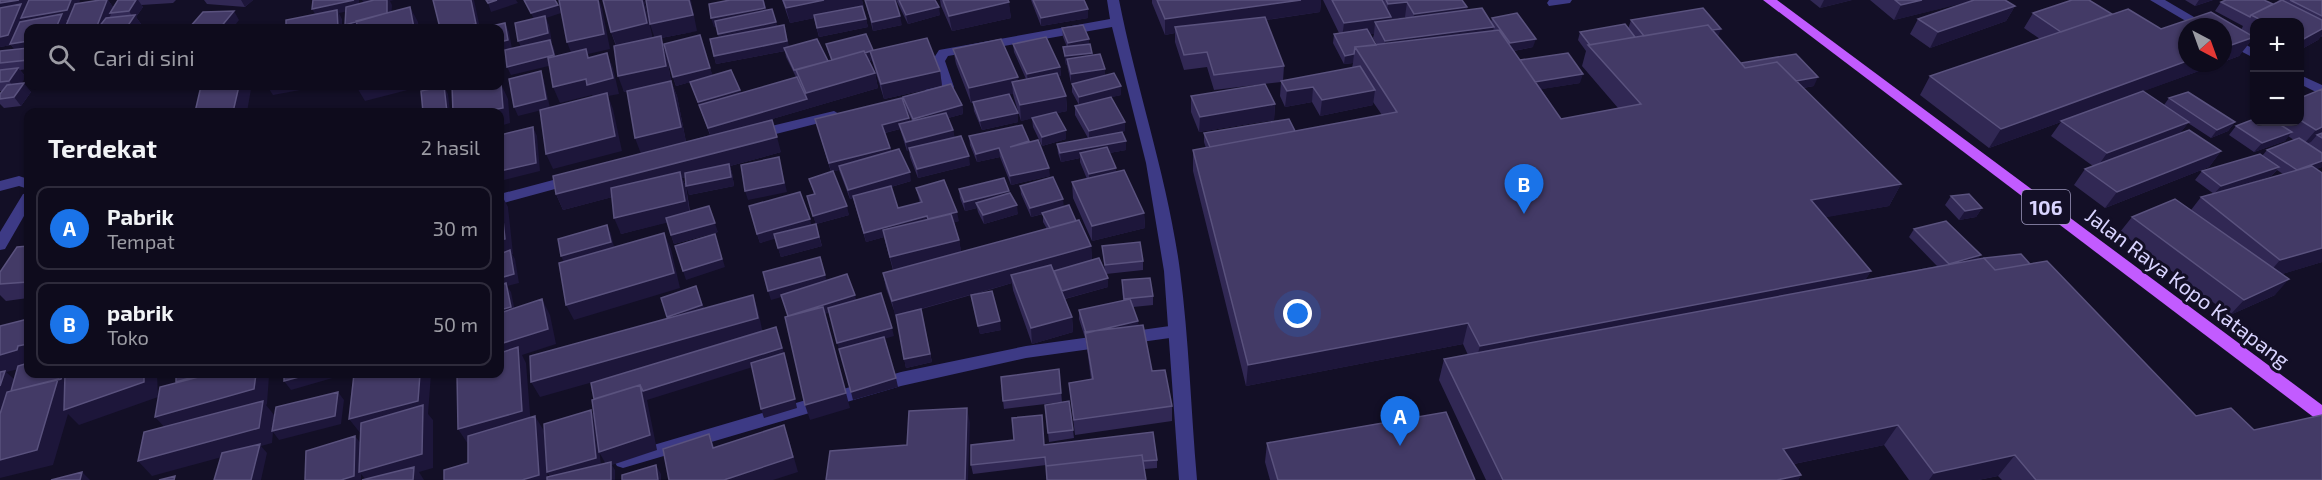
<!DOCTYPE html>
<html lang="id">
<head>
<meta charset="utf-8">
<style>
  body { margin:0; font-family:"Exo 2",sans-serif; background:#1c1929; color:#f1f3f6 }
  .controls { position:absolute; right:18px; top:18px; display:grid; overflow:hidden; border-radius:12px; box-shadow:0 2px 4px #0004 }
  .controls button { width:54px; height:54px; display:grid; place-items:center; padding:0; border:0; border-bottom:2px solid #2e2b3b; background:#0e0b1c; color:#f1f3f6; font:30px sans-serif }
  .compass { position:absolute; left:2178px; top:18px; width:54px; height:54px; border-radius:50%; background:#0e0b1c; box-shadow:0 2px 4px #0004; rotate:139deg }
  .you { position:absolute; left:1298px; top:314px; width:21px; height:21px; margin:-15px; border:4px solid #fff; border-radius:50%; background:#1a73e8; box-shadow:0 0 0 9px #1a73e833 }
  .badge { display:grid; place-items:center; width:39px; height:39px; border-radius:50%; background:#1a73e8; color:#fff; font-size:20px; font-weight:700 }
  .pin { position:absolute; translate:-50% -50px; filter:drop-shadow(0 2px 3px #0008) }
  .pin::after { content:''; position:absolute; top:32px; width:21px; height:18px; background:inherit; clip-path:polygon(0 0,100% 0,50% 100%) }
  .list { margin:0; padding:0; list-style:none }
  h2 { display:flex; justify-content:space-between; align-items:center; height:78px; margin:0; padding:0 24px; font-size:26px }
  h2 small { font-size:20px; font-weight:400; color:#9b9ba3 }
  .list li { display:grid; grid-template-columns:39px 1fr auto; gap:18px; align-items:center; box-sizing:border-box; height:84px; margin:0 12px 12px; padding:0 12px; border:2px solid #2e2b3b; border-radius:12px }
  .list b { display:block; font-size:22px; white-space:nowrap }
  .list p { margin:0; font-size:20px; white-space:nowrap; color:#9b9ba3 }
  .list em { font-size:20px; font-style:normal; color:#9b9ba3 }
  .icon { flex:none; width:33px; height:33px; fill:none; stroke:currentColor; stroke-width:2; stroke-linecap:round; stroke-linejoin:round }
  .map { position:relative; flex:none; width:2322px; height:480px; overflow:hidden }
  .search { position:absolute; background:#0e0b1c; box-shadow:0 2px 4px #0004; left:24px; top:24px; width:480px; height:66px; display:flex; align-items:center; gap:15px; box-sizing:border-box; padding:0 21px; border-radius:12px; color:#9b9ba3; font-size:22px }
  .panel { position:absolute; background:#0e0b1c; box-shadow:0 2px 4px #0004; left:24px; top:108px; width:480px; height:270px; border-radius:12px }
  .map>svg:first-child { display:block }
</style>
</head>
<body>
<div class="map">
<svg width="2322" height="480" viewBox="0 0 2322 480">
  <rect width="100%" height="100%" fill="#130f26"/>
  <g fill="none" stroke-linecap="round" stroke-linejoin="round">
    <path fill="#3d3a85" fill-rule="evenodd" d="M1549,0h23l-2,3 -21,3 -2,-3z
      M1177,325l6,2 2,4 -2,4 -6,2 -151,21 -125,28 -278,82 -6,-2 -3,-5 3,-5 6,-2 278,-82 125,-26z"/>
    <path fill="#3d3a85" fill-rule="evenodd" d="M1107,0h12c18,91 49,179 61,271 9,69 11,140 17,209h-18l-15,-209 -18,-108 -34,-136 -164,29 -3,5 9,26 -2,3 -21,6 -7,-4 2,-3 14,-4 -8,-24 7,-11 171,-31z
      M2150,0h15l46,27h-15z
      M2223,33l31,16v9l-31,-16z
      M2300,75l22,10v10l-22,-11z
      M834,111l7,4 -2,3 -83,21 -7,-5 2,-3z
      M572,175l5,2 2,3 -2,3 -77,21v-10z
      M19,176l9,3v10l-9,-3 -19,5v-10z
      M28,193v16l-23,40 -5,1v-18l23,-38z"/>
    <path fill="#c25bff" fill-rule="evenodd" d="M1763,0h14l545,405v16l-6,-2z"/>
  </g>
  <path fill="#312854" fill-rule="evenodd" d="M0,0l79,4 21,-4h8l5,7 5,-7h58l-3,3 -32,2 2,2 -7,10 5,7 -3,4h-110v41l-8,1 6,7 -5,6 10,9 -10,14 -17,2 -4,-4v-10l2,-3h-2v-40l15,-1 -4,-5 -11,2z
    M204,0h49l-8,7 -38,-3z
    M644,0l8,38 45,-7 -36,7 5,14 5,29 6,15 9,46 24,-7 -20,-53 -14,4 -3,-9 27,-42 12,40 29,18 55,-16 -10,-20 -1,-6 -69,13 -2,-8 5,-19 -3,-10h-2l52,-17 11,16 12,21 39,14 3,-1 -5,-16 47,6 67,21 2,15 -58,13 -12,-39 -3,1 6,12 3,15 -113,33 16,31 -51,14 2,7 2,13 -45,9 -3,-18 -4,1 4,9 4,24 28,21 -44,12 -3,-9 -4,-13 -46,12 -9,-37 -49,13 -7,-16 85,-41 12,-68 -29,7 -8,-46 -5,-14z
    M782,0h80l2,8h-1l5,19 -49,10 -5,-19 -24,5z
    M865,0l37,25 -29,6z
    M896,0h39l5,15 -32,9z
    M940,0h68l3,18 -59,13 -11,-25z
    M1031,0h53l4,9v9l-47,8z
    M1152,0h169l-1,12 -54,8 18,46 -1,15 69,-13 1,-5 -9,1 -11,-21 1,-9 5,-1 -16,-33h139l5,7 -1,3 25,12 1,-4 41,29 -19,4 6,9 60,23 -39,6 20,30 57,-11 -36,-42 4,-15 -8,-11 2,-8 48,-3 3,-9 87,17 23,26 73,23 -11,2 98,96 -12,22 -64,11 46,54 -6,9 72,-14 -28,-29 5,-8 65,30 51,5 166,152 58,14 68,50h-320l-4,-4 -20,4h-69l-25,-35 -90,19 7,11 -3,5h-312l-47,-100 5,-21 24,-4 -5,-11 -217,42 -53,-215v-21l13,-2 -2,-6v-9l91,-2 87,-16 -9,-13v3l-53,11 -8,-14 -27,5 -5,-11 1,-14 -67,8 -7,-23 -23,3 -9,-28v-9l-10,2 -13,-32zM1405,17l1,1 -16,2v-1zM1370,34h4l-1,4 4,7h-1z
    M1810,0h42l-32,8z
    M1870,0h135l10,6 -9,15 -76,27 -20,-14 8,-15 52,-18 -76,19z
    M2072,0h17l23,14 16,-5 33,20 50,-17 30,18 2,-4 -28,-15 6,-9 5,-2h38l9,4 4,-2 2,-2h43v37l-1,-1 -3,4 -18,10v-28h-46v16h-1l-14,18 -16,6v-35h-36v36h34l-78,28 21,14 5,-7 19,-6 47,30 -7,9 -17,7 -23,-15 -8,10 9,-3 32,21 -12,16 -104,41 -31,-23 11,-16 8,-3 -42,-30 10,-14 -72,26 -69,-53 10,-19 110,-37 -16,-11 9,-15z
    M2185,0h28l-18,6z
    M1062,28l27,11v5l4,11 12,14v6l16,20 -10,2 14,34 -4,1 5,9v9l-17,3 7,15v4l28,41 1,15 -53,13 -19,-43 -1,-16 15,-3 -7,-17v-4l-19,4 -3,-9 -1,-9 31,-6 -13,-23v-9l4,-1 -7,-13v-8l5,-2 -6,1 -4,-18h-1l-3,-18h4l-4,-10z
    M1013,44l47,23 1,9h-3l8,20 1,15 -10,2 9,26 -24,7 -9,-19 -1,-9 -11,3 -7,-23 -1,-4h-4l9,28 -36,8 -8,-19 -1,-8h-2l-15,-39 -3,-15 65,28v4l8,-2 -12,-27z
    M2322,89v78l-6,2 6,93 -40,12 -7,21 -45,20 -110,-83 12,-15 59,-7 10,-13 13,-3 -19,-14 7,-9 60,-15 5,-6 27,-10 -6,-4 -3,5 -31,11 -25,-17 7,-9 18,-4h46v-24zM2277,170l6,4 -52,15 40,-13z
    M1191,96l84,8 -1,16 -75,12 -8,-20z
    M903,97l59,8 1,9 -15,4 5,12 1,7 16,28 -52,13 -8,-21 -1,-7 -2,1 -7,-22 -15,4 6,18 20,30 -20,6 7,21 22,-5 -4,-15 43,33 -5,1 5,18 2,12 86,-23 -4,-7v-8l-12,3 -10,-23 -1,-8 44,21 12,14 15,25 1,15 13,11 -3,-26 41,15v9l-37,4 2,4v9l-43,12 7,18 1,15 -41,12 -19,-54 -1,-7 -40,12 29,35 -21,4 -9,-39 -60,17 10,-3 11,53 -26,6 -10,-52 -10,-28 -3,-15 10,-3 -9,-33 -18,5 -13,-44 -3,1 -11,-29 -6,1 16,44 -33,9 6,22 -41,11 -6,-19 -15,5 -3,-9 59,-10 -9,-28 7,-2 -5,-15 22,-7 -16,-53 94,-1 1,3h2l-7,-15z
    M969,136l60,6 21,34 -39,9 -11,-28 -23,5 -7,-17z
    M1004,178l14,36 -34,10 -6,-12 -1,-4 -12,3 -5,-13 -1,-9z
    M1951,196l31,12 -6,9 -17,3 -14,-15z
    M28,246v52l-22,3 -6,-6v-23z
    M1122,280l31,16v9l-20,2 19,64 20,35v15l-97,14 -6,-52 22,-4 -5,-38 -7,-22v-9l44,-9z
    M1059,369l3,33 -58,7 -1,-8z
    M1045,405l28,25 1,8 -25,4z
    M1014,440l30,5 113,15v8l-13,1 -98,-4 -73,9 -2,-9z
    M1267,443l208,37h-205l-5,-18z"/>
  <path fill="#1d163a" d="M19,0h12l-4,8 -2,1 3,4 43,-13h9l-6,19 -8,1 3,3 -2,5h-11l-28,13v10l-11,2 -6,-8 -11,2v-44z
    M107,0h1l5,7 -3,6 1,1 -6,14h-22z
    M136,0h2l5,7 -7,10 5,7 -3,4h-10l-1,-1 6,-9 -4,-7z
    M241,0h12l-8,7z
    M354,0h5v9l-20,4 3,6v9h-14l-11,-11 -5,-8z
    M362,0h32l-4,1 2,4 -1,18 -23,5h-21l-2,-3 21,-18z
    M471,0h3l6,28h-22z
    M497,0h19l2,3 -27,9 -3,-9z
    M598,0h1l3,8 8,41 -22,5 4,11 -19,-7 -6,-16z
    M642,0h2l9,39 -36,8 -6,-15z
    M689,0h2l6,31 -36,7 5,14 5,29 -47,11 -6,-16 37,-37 -5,-15z
    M764,0l4,16 -54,11 -3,-9z
    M824,0h38l2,8 -74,15 -4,-15z
    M1301,0h20l-1,12 -143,21 -2,-6v6l-10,2v-16z
    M1824,0h28l-32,8z
    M1922,0h54l-82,20 7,-15z
    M2199,0h14l-18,6z
    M1009,2l2,16 -59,13 -3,-15z
    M1407,2l-2,15 -15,2 -2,13 -13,-10 -1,12 -32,4 2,-15 42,-6 2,-13z
    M558,5l3,8 -15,5 3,7 3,17h-1l3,6 3,16 -46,11 -4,-8 15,-18 -4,-8 17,-19 -4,-9z
    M2015,6l-9,15 -76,27 8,-16z
    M410,7l8,15 1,6h-5z
    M939,7l1,8 -32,9 -2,-9z
    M1467,7l-3,15 -52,7 2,-15z
    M1088,9v9l-47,8v-8z
    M234,11l5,9 -6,8h-13z
    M900,16l2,9 -29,6 -1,-9z
    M866,19l2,8 -49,10 -2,-9z
    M776,22l3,8 -58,13 -3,-9z
    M505,23l4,9 3,17 -12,3v-10z
    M784,25l6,25 -74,14 -2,-8z
    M1494,27l-4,15 -107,15 2,-16z
    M1721,29l-6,15 -67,-4z
    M2322,29v6l-4,5 -18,10v-9z
    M2254,37l-15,19 -16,6v-14z
    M1089,39v9l-21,4v-9z
    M1536,39l-3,8 -25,5 2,-9z
    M871,51l1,9 -37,10 -2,-9z
    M607,53l6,15 6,26 -11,2 5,13 9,42 -69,18 -7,-15 48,-54 -2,-5 -32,8 -7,-16z
    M1092,53l1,8 -26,-2v6h-1l-1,-9z
    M1354,54l-1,9 -9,1 1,-8z
    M2187,61v2h34l-159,58h-1v1l-72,26 12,-19z
    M1060,67l1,9 -33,7 -1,-9z
    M18,68l8,9 -10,13 -7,-9z
    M710,68l3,8 -37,10 -3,-9z
    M1105,69v9l-34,5v-9z
    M541,71l3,9 6,28 -32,8 -4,-9z
    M940,71l2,15 -58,13 -3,-15z
    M875,73l3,15 -167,49 -3,-9 99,-29 -1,-6z
    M1583,74l-3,9 -50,8 2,-9z
    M1018,77l2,15 -8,-10 1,12 -42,9 -2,-15z
    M1818,77l-4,9 -38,6 4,-9z
    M671,81l6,15 9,46 -45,12 -6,-16z
    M24,83l7,9 -10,14 -7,-9z
    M501,84l7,15 2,24 -10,3v-14h-18z
    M239,86h10l2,3 -4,23h-14z
    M267,86h55l-49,9z
    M356,86h67l-58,15z
    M444,86l4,8 2,18h-3z
    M1121,86v9l-42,10v-8z
    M1313,87l-1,15 -27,5 2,-16z
    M740,90l3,8 -42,13 -3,-9z
    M1375,90l-2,15 -53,11 2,-16z
    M1066,96l1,15 -46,10 -1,-16z
    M1275,104l-1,16 -75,12 1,-15z
    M962,105l1,9 -48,13 -2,-8z
    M1018,113v9l-36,8 -2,-9z
    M909,118l2,9 -12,-3 1,5 -16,4 -2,-8z
    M1125,122v9l-36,9v-9z
    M2189,122l-12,15 -81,32 11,-16z
    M2235,122l-7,9 -17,7 6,-8z
    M533,127l4,9 3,35 -40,10v-10z
    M2322,127v10l-5,-2 -6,7 -8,3 13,-15z
    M953,130l2,8 -48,13 -1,-9z
    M1066,130v9l-24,7v-9z
    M2292,132l-7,9 -31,11 8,-9z
    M777,137l4,15 -51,14 2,7 2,13 -45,9 -3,-9 44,-20 -48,12 4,9 4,30 -69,17 -7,-16 67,-39 -118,31 -7,-16z
    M1126,141v9l-44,8 -2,-5v5l-19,4 -1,-9z
    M890,148l2,8 -53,10v4l-8,2 -2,-9z
    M999,148l1,9 -23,5 -1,-8z
    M2221,151l-12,16 -104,41 12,-16z
    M969,156l1,9 -52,13 -1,-9z
    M779,157l8,35 -39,8 -3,-9z
    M2322,161v6l-33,12 8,-9z
    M2279,167l-8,9 -57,18 7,-8z
    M1049,168l1,8 -39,9 -1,-9z
    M1116,168v9l-27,6v-9z
    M910,172l1,9 -61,18 -2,-9z
    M1901,184l-12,22 -89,16 11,-22z
    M1009,191l1,8 -34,4 1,5 -12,3 -1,-9z
    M500,192l8,15 5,47h-1l3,5 4,24 -12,3 4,6 5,24 -16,5z
    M1063,199l1,9 -33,9 -1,-9z
    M1017,205l1,9 -34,10 -1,-9z
    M709,206l9,26 -44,12 -3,-9z
    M847,206l2,9 -33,9 -3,-8z
    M1982,208l-6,9 -17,3 6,-9z
    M957,212l2,9 -29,7 -2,-8z
    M1144,213l1,15 -53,13v-15z
    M927,216l2,9 -63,17 -2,-9z
    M810,219l2,9 -52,15 -3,-9z
    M607,225l4,9 4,17 -50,14 -4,-9z
    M664,233l7,16 9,39 -106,32 -8,-15z
    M715,234l10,33 -39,13 -3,-9z
    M819,237l3,9 -41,11 -3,-9z
    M959,240l3,15 -68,17 -4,-15z
    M1091,246l1,15 -78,22 -3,-8 1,8 -117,33 -3,-15z
    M2322,248v14l-59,18 17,-20z
    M1981,255l-6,9h-26z
    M1871,271l-13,21 -384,75 6,-21z
    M825,275l3,9 -57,16 -3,-9z
    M1108,278v9l-48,13 -1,-9z
    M2289,279l-14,16 -45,20 14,-15z
    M696,286l10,27 -35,12 -4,-8z
    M753,295l5,15 5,24 -223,63 -9,-15z
    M855,295l2,8 -32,11 25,94 -40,12 -5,-15 -17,-89z
    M542,299l8,16 6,29 -34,11 4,8 5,63 -63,18 -10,-15 42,-66v-19z
    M1072,317l1,15 -41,12 -1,-16z
    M1000,321l1,9 -21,4 -2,-8z
    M1138,321l1,9 -53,3z
    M1468,323l-5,21 -217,42 2,-21z
    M776,327l11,35 10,46 -33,10 -3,-9 24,-52 -138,43 10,50 -45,15 3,5v10h-4l-4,-14 -8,-14 41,-67z
    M892,328l2,8 -54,16 -3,-9z
    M28,344v23l-22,5 8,7 -12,40 -2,1v-65l18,-9z
    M930,354l2,8 -26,6 -2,-9z
    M63,374h94l1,23 -79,28 -11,-11 -15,51 -53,13v-18l19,-60z
    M203,374h27l-47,16 -7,-8z
    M256,374h11l2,2 -2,28 -1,1 9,11 63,-24 6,8 -3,24 -62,16 -6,-8 -1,11 -11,3 6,7 -6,27h-10l8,-33 -107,29 -14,-15 31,-29 -14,-15z
    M310,374h33v1l-52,15 -7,-9z
    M420,374h11l-3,40 5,6v48l-14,4 5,8h-58l-5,-6v6h-20l14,-44 7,9 -1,-11 -12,-15z
    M896,378l2,9 -45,13 -2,-8z
    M967,408l3,15 -2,57h-3z
    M591,410l5,9 5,47 -49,14 -5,-8z
    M535,416l9,15 4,49h-26z
    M784,425l5,15 9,32 -25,8h-49z
    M1898,425l-14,20 -114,24 13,-20z
    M709,434l6,15 -2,-1z
    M2015,455l-17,21 -20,4h-49l5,-7z
    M656,465l5,9v6h-3z
    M82,472l8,8h-10z
    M1801,475l-3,5h-21z"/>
  <path fill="#433a66" stroke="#5a527e" stroke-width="1.5" d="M0,0h19l-19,3z
    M29,0h42l-4,10 -46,8z
    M100,0h7l-10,26 -14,2h-18l10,-24z
    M118,0h18l-7,11 -19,2z
    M313,0h41l-42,9z
    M374,0h13v13l-42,12 1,-18z
    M433,0h38l5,24 -18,4h-18z
    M486,0h11l-9,3z
    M524,0h31l3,5 -27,8z
    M559,0h39l6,34 -37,8z
    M603,0h39l5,23 -36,9z
    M646,0h43l4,15 -43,9z
    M730,0h33l2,8 -54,10 -2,-14z
    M783,0h41l-38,8z
    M865,0h30l5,16 -28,6z
    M899,0h36l4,7 -33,8z
    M943,0h65l1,2 -60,14z
    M1033,0h51l4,9 -47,9z
    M1157,0h144l-136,19z
    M1332,0h50l9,17 -47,6z
    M1386,0h76l5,7 -53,7 -7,-12 -19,2z
    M1895,0h27l-21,5z
    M1974,0h31l10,6 -77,26 -20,-13z
    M2072,0h17l23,14 -51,18 -28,-19z
    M2226,0h38l9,4 -22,11 -1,2 -29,-15z
    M2282,0l40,20v9l-22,12v-19h-35l-14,-7z
    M2290,0h32v16z
    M21,4l-13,31 -8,2v-29z
    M862,6l4,13 -49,9 -3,-13z
    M410,7l4,21h-56l-2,-7z
    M1482,8l12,19 -109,14 -10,-19z
    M1703,8l18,21 -9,1 -4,-5 -64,11 -13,-16z
    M772,9l4,13 -58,12 -3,-13z
    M2128,9l33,20 50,-17 43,25 -31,11v-21h-36v34l-186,68 -71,-53z
    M337,10l1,17 -10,1h-42v-8z
    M234,11l-14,17h-31l14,-16z
    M1517,13l19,26 -26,4 -18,-25z
    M62,14l-6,14h-28v13l-18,3 10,-22z
    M135,15l-8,12 -29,1 8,-10z
    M545,16l3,17 -30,8 -3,-18z
    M1265,17l19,49 -70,9 -7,-23 -23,3 -9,-28z
    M505,23l3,17 -8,2v-14h-17z
    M1625,24l10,13 -45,8 -10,-13z
    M784,25l3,16 -73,15 -4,-17z
    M1083,25l6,14 -21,4 -6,-15z
    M1708,25l37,43 32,-6 124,122 -90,16 60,71 -391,75 -12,-23 -220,42 -55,-215 204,-38 -42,-65 144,-17 62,89 80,-15 -53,-59z
    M347,26v2h-13z
    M1367,29l9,16 -21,2 -1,7 -9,2 -11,-22z
    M866,34l7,16 -8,3 -1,-2 -32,9 -6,-16z
    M700,35l10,33 -37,9 -9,-33z
    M661,36l5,30 -48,10 -4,-30z
    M1046,37l14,30 -33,7 -14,-30z
    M927,38l13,33 -59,13 -11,-33z
    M817,39l11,22 -34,9 -10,-22z
    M1001,39l17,38 -49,11 -16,-39z
    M550,40l4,15 -47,12 -2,-17z
    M1090,44l2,9 -27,3 -2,-9z
    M28,48v12l-28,3v-12z
    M586,49l2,9 19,-5 6,25 -26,7 -1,-6 -33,8 -5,-29z
    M864,51l11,22 -69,20 -10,-23z
    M1568,53l15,21 -48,8 -15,-22z
    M1100,54l5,15 -34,5 -4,-15z
    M1796,54l22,23 -22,4 -19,-19 -32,6 -4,-5z
    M1360,66l15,24 -53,10 -9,-13 -26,4 -6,-10z
    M18,68l-9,13 -9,1v-12z
    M731,70l9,20 -42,12 -8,-20z
    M541,71l5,28 -32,8 -5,-28z
    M1057,73l9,23 -46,9 -8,-23z
    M1114,73l7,13 -42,11 -7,-13z
    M797,77l10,22 -99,29 -9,-23z
    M671,81l10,46 -46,11 -8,-47z
    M24,83l-10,14 -14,2v-5l7,-9z
    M500,84h1l2,24 -21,4h-29l-1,-26h31v2l11,-2h6z
    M951,84l11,21 -49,14 -10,-22z
    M1265,84l10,20 -75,13 -9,-21z
    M201,86h38l-6,26h-38z
    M444,86l3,26h-24l-2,-21z
    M2322,89v38l-6,3 -16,-10v-22z
    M2143,91l46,31 -82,31 -46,-32z
    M2188,92l47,30 -18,8 -48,-32z
    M607,93l8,43 -69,18 -6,-44z
    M1009,94l9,19 -38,8 -7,-19z
    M1111,97l14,25 -36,9 -14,-25z
    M902,98l7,20 -27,7 8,23 -61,15 -14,-44z
    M1056,112l10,18 -24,7 -10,-19z
    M946,113l7,17 -47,12 -7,-18z
    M1289,119l6,12 -85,16 -6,-14z
    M2254,119v3h22l16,10 -30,11 -26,-17z
    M772,120l5,17 -221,57 -3,-18z
    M1022,125l7,16 -19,6 28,-7 11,28 -39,8 -11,-28 -23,6 -7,-18z
    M533,127l3,36 -36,8v-36z
    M2189,130l32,21 -104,41 -32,-23z
    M1122,132l4,9 -66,12 -3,-9z
    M2322,133v5l-5,-3z
    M961,136l8,20 -52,13 -8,-21z
    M2299,138l23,15v8l-25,9 -30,-20z
    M1107,147l9,21 -27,6 -9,-21z
    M899,149l11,23 -62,18 -9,-24z
    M2260,154l19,13 -58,19 -19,-15z
    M779,157l5,26 -39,8 -4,-26z
    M729,164l2,13 -45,9 -1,-13z
    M2312,166l10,7v75l-42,12 -79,-63z
    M1124,170l20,43 -52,13 -20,-44z
    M833,171l14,35 -34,10 -6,-20 8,-2 -6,-15z
    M680,172l5,29 -71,17 -3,-30z
    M1053,177l10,22 -33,9 -10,-22z
    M1004,178l5,13 -45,11 -5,-13z
    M944,180l13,32 -29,7 -1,-3 -63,17 -11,-37 38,-10 7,22 24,-6 -6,-14z
    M500,192l5,47 -5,1z
    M800,192l10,27 -53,15 -8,-28z
    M1010,193l7,12 -34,10 -7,-12z
    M1969,194l13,14 -17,3 -14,-15z
    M2175,199l114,80 -45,21 -112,-83z
    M1069,205l7,16 -26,7 -8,-15z
    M709,206l6,17 -44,12 -5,-17z
    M951,214l8,26 -69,17 -7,-27z
    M1079,220l12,26 -199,55 -9,-28z
    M1946,221l35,34 -32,9 -35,-35z
    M816,224l3,13 -41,11 -4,-14z
    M607,225l4,17 -50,14 -3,-17z
    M664,233l10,40 -108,32 -7,-42z
    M715,234l7,25 -39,12 -8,-25z
    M1140,242l3,19 -38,4 -3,-19z
    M28,246v36l-28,2v-12l17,-25z
    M510,250l4,24 -14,4v-24z
    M2021,254l9,10 -35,6 -11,-12z
    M820,257l5,18 -57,16 -5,-19z
    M1099,258l9,20 -46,13 -8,-20z
    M1984,258l11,12 52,-9 149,155 35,-8 23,22 68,-15v65h-286l-21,-25 -81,18 -36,-48 -115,24 18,26 -24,5h-274l-59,-121z
    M1051,265l21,52 -41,11 -20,-53z
    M847,274l8,21 -67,21 -7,-21z
    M1150,278l3,18 -29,3 -2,-19z
    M506,283l5,24 -11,3v-25z
    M696,286l6,19 -35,12 -6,-19z
    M992,291l8,30 -22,5 -7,-31z
    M881,293l11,35 -55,15 -9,-35z
    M753,295l5,23 -227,64 -1,-26z
    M542,299l6,30 -48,15v-31z
    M1130,299l8,22 -52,12 -7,-23z
    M823,307l23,86 -41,12 -20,-88z
    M921,309l9,45 -26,5 -8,-44z
    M28,319v25l-10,2 -1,4 -17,5v-29z
    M1143,325l9,46 13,-1 7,36 -98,14 -5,-37 24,-4 -8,-47z
    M776,327l6,21 -139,43 -3,-6 -46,14 -3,-16z
    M884,337l12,41 -45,14 -12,-43z
    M518,347l4,64 -64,18 -1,-55h43v-21z
    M784,353l11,46 -34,10 -10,-46z
    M28,363v11h35l-2,5 -50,12 7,-25z
    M1059,369l2,24 -58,8 -2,-24z
    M5,371l-5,15v-14z
    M65,374h79v8l-80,28z
    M176,374h27l-27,8z
    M210,374h46l-2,15 -99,28 5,-30z
    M284,374h26l-26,7z
    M354,374h66l-2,27 -69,18z
    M58,379l-21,71 -37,10v-46l7,-22z
    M640,385l10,50 -51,17 -7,-52z
    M338,392l-3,24 -63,15 4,-24z
    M263,401l-4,27 -121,33 6,-29z
    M1069,401l4,29 -25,3 -3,-28z
    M423,405l-1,49 -63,18 2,-49z
    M967,408l-2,72h-139l4,-29 77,-6 2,-34z
    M591,410l5,48 -49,14 -3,-48z
    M1446,412l29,68h-197l-11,-37z
    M1042,415l2,30 109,-13 4,28 -14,1 -1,-6 -96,11 -1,-9 -74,8v-20l43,-5 -2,-22z
    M535,416l4,59 -17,5h-78v-10l24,-7v-27z
    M784,425l9,32 -69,23h-55l-6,-31 46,-15 4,14z
    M355,436l-1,40 -13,4h-36l1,-29z
    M260,444l-9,36h-37l8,-27z
    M1142,455l4,25h-99l-1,-14z
    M611,462v18h-64v-3z
    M656,465l2,15h-36v-5z
    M414,467l-1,13h-51z
    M82,472l-2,8h-29z
    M175,476l-1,4h-15z"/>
  <g text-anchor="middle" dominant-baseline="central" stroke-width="6" stroke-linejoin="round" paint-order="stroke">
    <rect fill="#130f26" stroke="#9e99be" stroke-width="1.5" x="2022" y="190" width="48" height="34" rx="4.5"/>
    <g font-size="20" font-weight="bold" fill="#d9d4ff">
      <text x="2046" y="207">106</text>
    </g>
    <g font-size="21" fill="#d9d4ff" stroke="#130f26">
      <text transform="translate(2188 287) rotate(37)">Jalan Raya Kopo Katapang</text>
    </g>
  </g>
</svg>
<div class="controls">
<button>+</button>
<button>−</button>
</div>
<svg class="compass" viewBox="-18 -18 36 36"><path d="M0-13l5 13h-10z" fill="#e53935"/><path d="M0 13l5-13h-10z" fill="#9b9ba3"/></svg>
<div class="you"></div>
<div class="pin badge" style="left:1400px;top:446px">A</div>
<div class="pin badge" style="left:1524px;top:214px">B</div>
<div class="search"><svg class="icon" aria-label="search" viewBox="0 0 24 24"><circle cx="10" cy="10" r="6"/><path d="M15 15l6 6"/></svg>Cari di sini</div>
<section class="panel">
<h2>Terdekat<small>2 hasil</small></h2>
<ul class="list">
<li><span class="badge">A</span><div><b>Pabrik</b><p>Tempat</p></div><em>30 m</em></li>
<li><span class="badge">B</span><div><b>pabrik</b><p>Toko</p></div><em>50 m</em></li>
</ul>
</section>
</div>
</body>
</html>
